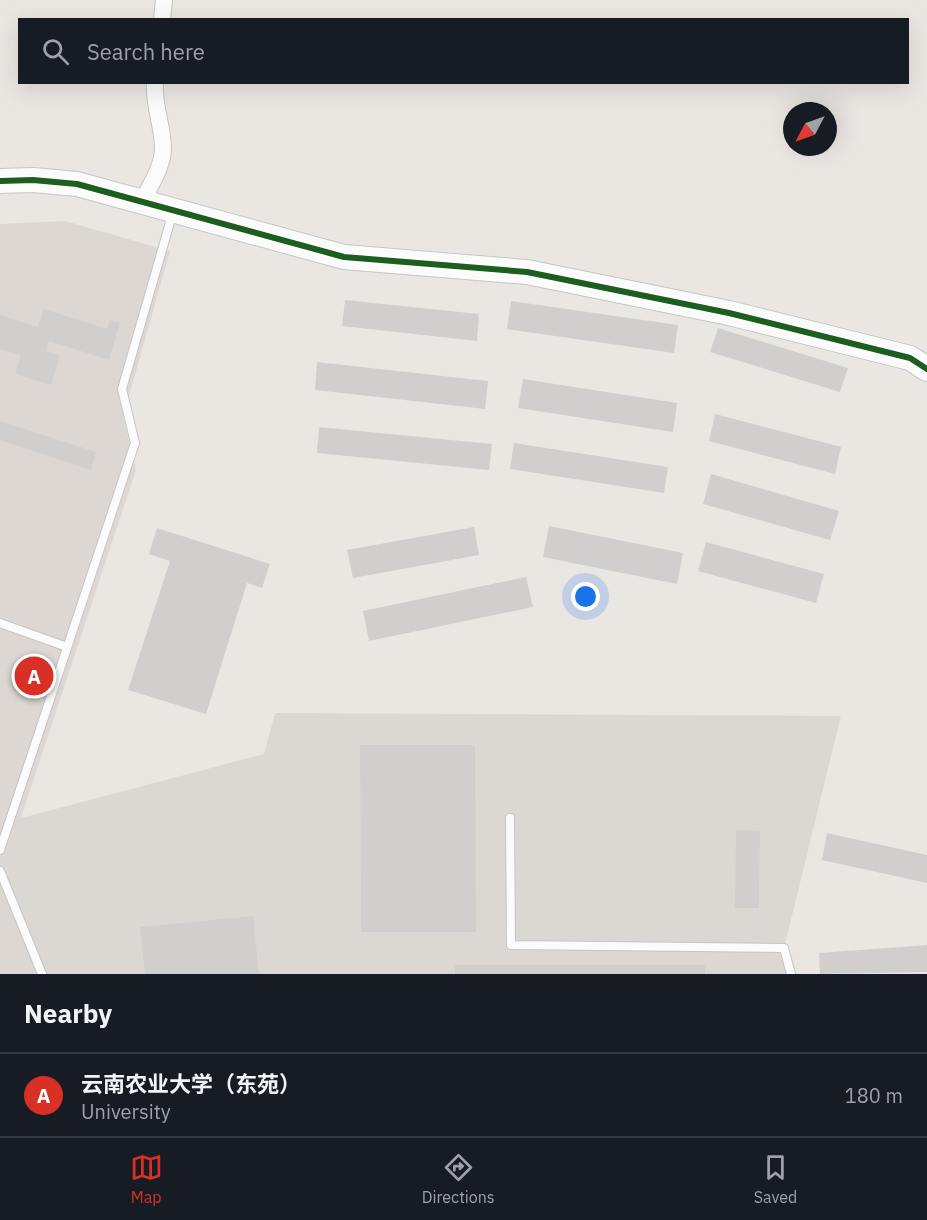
<!DOCTYPE html>
<html lang="en">
<head>
<meta charset="utf-8">
<style>
  body { margin:0; font-family:"IBM Plex Sans","Noto Sans SC",sans-serif; background:#242831; color:#f1f3f6 }
  .compass { position:absolute; left:783px; top:102px; width:54px; height:54px; border-radius:50%; background:#171b24; box-shadow:0 6px 24px #0002; rotate:229deg }
  .you { position:absolute; left:586px; top:597px; width:21px; height:21px; margin:-15px; border:4px solid #fff; border-radius:50%; background:#1a73e8; box-shadow:0 0 0 9px #1a73e833 }
  .badge { display:grid; place-items:center; width:39px; height:39px; border-radius:50%; background:#d93025; color:#fff; font-size:20px; font-weight:700 }
  .pin { position:absolute; translate:-50% -50%; border:3px solid #fff; box-shadow:0 2px 6px #0006 }
  .list { margin:0; padding:0; list-style:none }
  h2 { display:flex; justify-content:space-between; align-items:center; height:78px; margin:0; padding:0 24px; font-size:26px }
  h2 small { font-size:20px; font-weight:400; color:#9ea1a6 }
  .list li { display:grid; grid-template-columns:39px 1fr auto; gap:18px; align-items:center; box-sizing:border-box; height:84px; padding:0 24px; border-top:2px solid #363941 }
  .list b { display:block; font-size:22px; white-space:nowrap }
  .list p { margin:0; font-size:20px; white-space:nowrap; color:#9ea1a6 }
  .list em { font-size:20px; font-style:normal; color:#9ea1a6 }
  .icon { flex:none; width:33px; height:33px; fill:none; stroke:currentColor; stroke-width:2; stroke-linecap:round; stroke-linejoin:round }
  .map { position:relative; flex:none; width:927px; height:974px; overflow:hidden }
  .search { position:absolute; background:#171b24; box-shadow:0 6px 24px #0002; left:18px; right:18px; top:18px; height:66px; display:flex; align-items:center; gap:15px; box-sizing:border-box; padding:0 21px; border-radius:0px; color:#9ea1a6; font-size:22px }
  .sheet { height:162px; background:#171b24 }
  nav { display:flex; justify-content:space-around; align-items:center; box-sizing:border-box; height:84px; border-top:2px solid #363941; background:#171b24; font-size:16px; color:#9ea1a6 }
  nav a { display:grid; justify-items:center; gap:3px }
  nav .on { color:#d93025 }
  .map>svg:first-child { display:block }
</style>
</head>
<body>
<div class="map">
<svg width="927" height="974" viewBox="0 0 927 974">
  <rect width="100%" height="100%" fill="#eae7e3"/>
  <path fill="#dbd8d4" d="M275,713l566,3 -57,232 7,26h-749l-42,-103 10,-50 254,-67z"/>
  <path fill="#dcd7d2" d="M65,221l105,30 -47,166 13,53 -136,411v-657z
    M0,883l37,91h-37z"/>
  <path fill="#d1cfcd" d="M345,300l134,14 -2,27 -135,-15z
    M511,301l167,24 -4,28 -167,-24z
    M44,309l63,20 3,-9 10,3 -11,37 -60,-19 -3,10 14,5 -9,29 -36,-11 6,-19 -21,-6v-34l38,12z
    M718,328l130,40 -8,24 -130,-40z
    M317,362l171,19 -3,28 -170,-19z
    M523,379l154,24 -4,29 -155,-24z
    M715,414l126,33 -6,27 -126,-33z
    M0,421l96,31 -5,18 -91,-30z
    M319,427l173,17 -3,26 -172,-17z
    M514,443l154,24 -4,26 -154,-24z
    M711,474l128,37 -9,29 -127,-36z
    M549,526l134,27 -6,31 -134,-27z
    M474,527l5,28 -126,23 -6,-28z
    M157,528l113,36 -8,24 -15,-5 -41,131 -78,-24 42,-129 -21,-7z
    M706,542l118,32 -8,29 -118,-32z
    M526,577l7,30 -164,34 -6,-30z
    M360,745h115l1,187h-115z
    M736,830l24,1 -1,77h-24z
    M827,833l100,22v28l-105,-23z
    M253,916l6,58h-114l-5,-47z
    M927,945v27l-107,2 -1,-21z
    M455,965h250v9h-250z"/>
  <g fill="none" stroke-linecap="round" stroke-linejoin="round">
    <g stroke="#c5c5c4" stroke-width="10">
      <path id="lane" d="M0,623l67,24
        M510,818l1,127 273,3 7,26
        M0,850l135,-407 -13,-54 51,-177
        M0,871l42,103"/>
    </g>
    <g stroke="#c5c5c4" stroke-width="18">
      <path id="street" d="M162,20l2,-20
        M143,200c8,-16 20,-34 20,-52 0,-22 -10,-43 -8,-66"/>
    </g>
    <g stroke="#c6c6c6" stroke-width="26">
      <path id="secondary" d="M0,181l33,-1 44,4 267,73 183,15 202,41 181,45 17,11"/>
    </g>
    <use href="#lane" stroke="#fcfbfb" stroke-width="8"/>
    <use href="#street" stroke="#fcfbfb" stroke-width="16"/>
    <use href="#secondary" stroke="#fcfbfb" stroke-width="24"/>
    <g stroke="#fff" stroke-width="10">
      <path id="cycleway" d="M0,181l33,-1 44,4 267,73 183,15 202,41 181,45 17,11"/>
    </g>
    <use href="#cycleway" stroke="#1b5e20" stroke-width="6"/>
  </g>
</svg>
<svg class="compass" viewBox="-18 -18 36 36"><path d="M0-13l5 13h-10z" fill="#e53935"/><path d="M0 13l5-13h-10z" fill="#9ea1a6"/></svg>
<div class="you"></div>
<div class="pin badge" style="left:34px;top:676px">A</div>
<div class="search"><svg class="icon" aria-label="search" viewBox="0 0 24 24"><circle cx="10" cy="10" r="6"/><path d="M15 15l6 6"/></svg>Search here</div>
</div>
<section class="sheet">
<h2>Nearby<small></small></h2>
<ul class="list">
<li><span class="badge">A</span><div><b>云南农业大学（东苑）</b><p>University</p></div><em>180 m</em></li>
</ul>
</section>
<nav>
<a class="on"><svg class="icon" aria-label="map" viewBox="0 0 24 24"><path d="M3 6l6-2 6 2 6-2v14l-6 2-6-2-6 2zM9 4v14M15 6v14"/></svg>Map</a>
<a><svg class="icon" aria-label="directions" viewBox="0 0 24 24"><path d="M12 3l9 9-9 9-9-9zM9 14v-3h6M13 9l2 2-2 2"/></svg>Directions</a>
<a><svg class="icon" aria-label="saved" viewBox="0 0 24 24"><path d="M7 4h10v16l-5-4-5 4z"/></svg>Saved</a>
</nav>
</body>
</html>
